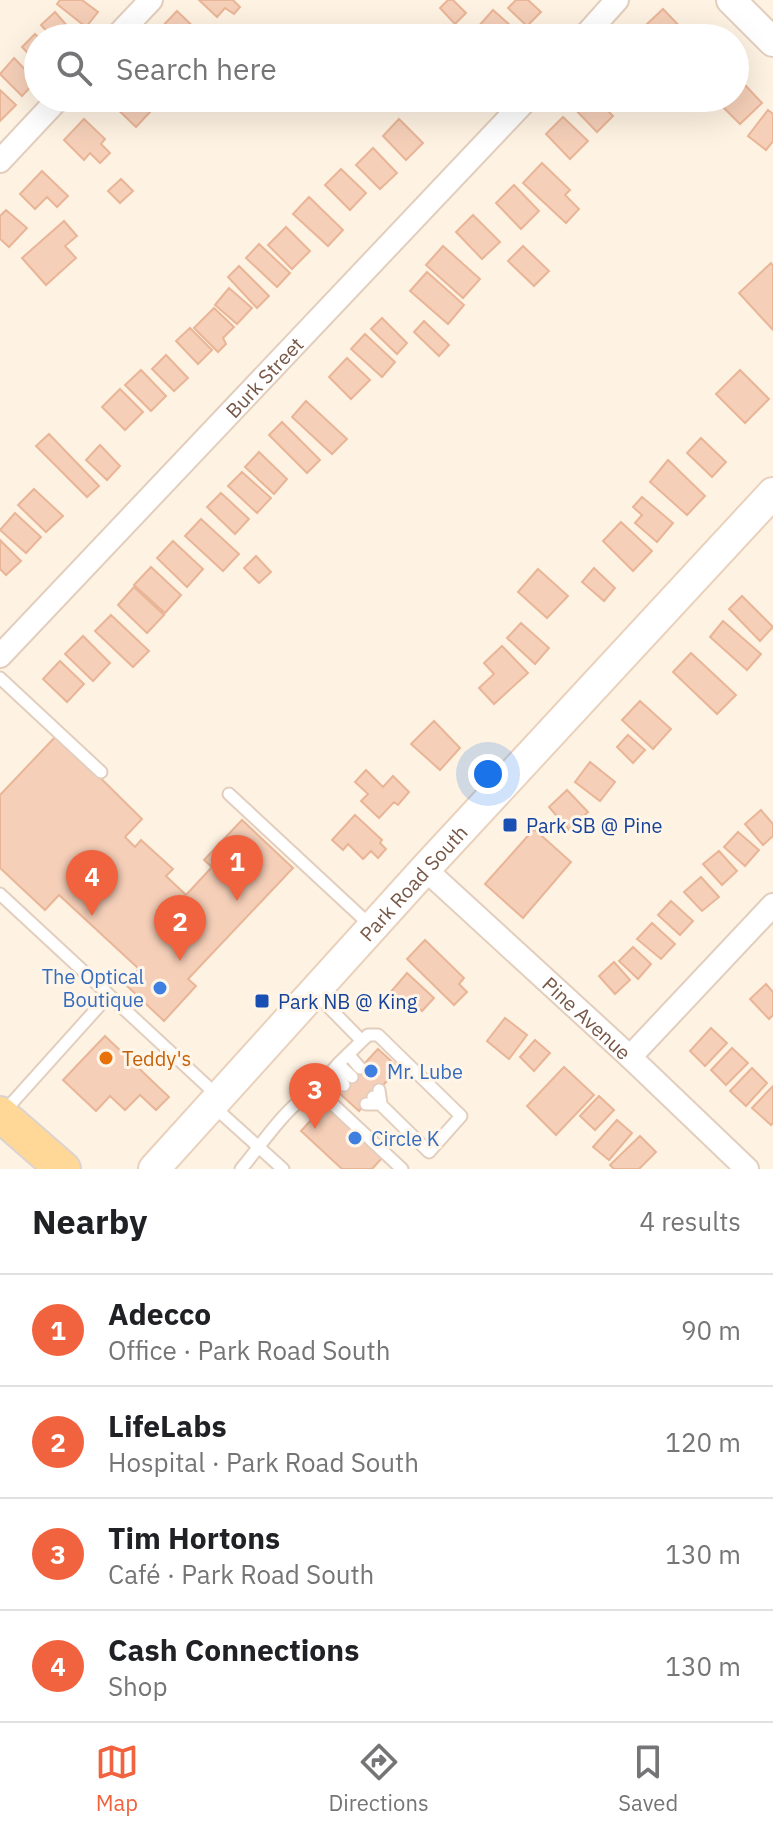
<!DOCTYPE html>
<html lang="en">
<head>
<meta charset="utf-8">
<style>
  body { margin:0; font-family:"IBM Plex Sans",sans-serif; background:#f6f6f6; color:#202124 }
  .you { position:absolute; left:488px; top:774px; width:28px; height:28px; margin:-20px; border:6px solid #fff; border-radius:50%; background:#1a73e8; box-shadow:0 0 0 12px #1a73e833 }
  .badge { display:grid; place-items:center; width:52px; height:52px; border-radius:50%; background:#f0633e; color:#fff; font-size:26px; font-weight:700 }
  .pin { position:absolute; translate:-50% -66px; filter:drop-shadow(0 2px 4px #0008) }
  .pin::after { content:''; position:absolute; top:42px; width:28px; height:24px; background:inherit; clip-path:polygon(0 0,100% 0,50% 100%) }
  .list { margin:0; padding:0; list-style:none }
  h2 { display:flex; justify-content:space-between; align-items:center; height:104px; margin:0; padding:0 32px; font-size:34px }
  h2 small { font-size:26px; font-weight:400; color:#757577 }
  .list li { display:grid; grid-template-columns:52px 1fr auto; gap:24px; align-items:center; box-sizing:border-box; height:112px; padding:0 32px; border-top:2px solid #e0e0e0 }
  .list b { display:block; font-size:30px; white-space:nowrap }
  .list p { margin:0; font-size:26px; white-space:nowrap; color:#757577 }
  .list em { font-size:26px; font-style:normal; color:#757577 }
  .icon { flex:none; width:44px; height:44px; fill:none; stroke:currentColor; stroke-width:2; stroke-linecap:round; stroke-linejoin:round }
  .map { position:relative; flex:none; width:773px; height:1169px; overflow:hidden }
  .search { position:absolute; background:#fff; box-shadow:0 8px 32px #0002; left:24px; right:24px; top:24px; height:88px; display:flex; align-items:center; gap:20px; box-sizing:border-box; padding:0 28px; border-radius:44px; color:#757577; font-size:30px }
  .sheet { height:552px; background:#fff }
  nav { display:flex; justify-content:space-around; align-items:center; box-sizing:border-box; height:112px; border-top:2px solid #e0e0e0; background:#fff; font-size:22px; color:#757577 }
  nav a { display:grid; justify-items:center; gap:4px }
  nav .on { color:#f0633e }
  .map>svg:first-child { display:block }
</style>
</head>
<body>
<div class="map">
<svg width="773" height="1169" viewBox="0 0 773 1169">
  <rect width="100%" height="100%" fill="#fef2e2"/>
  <path fill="#f5cfb8" stroke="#e9b597" stroke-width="2" d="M60,0h22l16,12 -12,15 -29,-23z
    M199,0h34l7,7 -6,7 -9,-6 -8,9z
    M448,0h5l13,13 -11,11 -15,-16z
    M516,0h12l13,12 -14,14 -19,-18z
    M663,9l23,24 -5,5h-20l-14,-14z
    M493,10l27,24 -4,4h-25l-13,-11z
    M177,11l26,25 -2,2h-42l-4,-4z
    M55,12l21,24 -2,2h-21l-12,-13z
    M35,34l4,4 -1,26 -16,-17z
    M14,58l22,23 -14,15 -22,-22z
    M745,85l17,18 -22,21 -17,-17 12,-9z
    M0,90l16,15 -16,16z
    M106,98h30l14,14 -14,15z
    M576,98h19l18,18 -16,16 -27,-28z
    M768,110l5,4v27l-7,9 -18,-14z
    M563,117l25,24 -18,18 -24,-25z
    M84,119l21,20 -4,5 9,9 -10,10 -10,-10 -6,7 -20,-20z
    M399,119l24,24 -17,17 -23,-24z
    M373,148l24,25 -17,16 -24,-24z
    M542,163l28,27 -5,5 14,14 -13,14 -43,-40z
    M341,169l25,24 -16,17 -25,-25z
    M42,171l26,25 -11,11 -10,-10 -12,12 -15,-15z
    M121,179l12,12 -13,12 -12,-12z
    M514,185l25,26 -18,18 -25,-26z
    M309,197l34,33 -15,16 -35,-32z
    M6,210l21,18 -18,19 -9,-8v-23z
    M473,215l27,27 -18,17 -26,-27z
    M64,221l13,15 -12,10 11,12 -30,27 -24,-27z
    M286,227l24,24 -18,18 -24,-24z
    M259,244l31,29 -13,14 -31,-29z
    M443,246l37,33 -17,19 -37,-33z
    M523,246l26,25 -15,15 -26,-25z
    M771,263l2,3v64l-34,-37z
    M239,266l30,30 -12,12 -29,-31z
    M427,272l37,33 -16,19 -38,-33z
    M229,288l23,20 -15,16 -22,-19z
    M214,308l20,19 -11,11 3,6 -8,8 -24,-24z
    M382,318l25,25 -10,11 -26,-25z
    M424,321l25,24 -10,11 -25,-24z
    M190,328l22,22 -14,14 -22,-23z
    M365,334l30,28 -13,15 -31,-28z
    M166,355l22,23 -14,13 -22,-22z
    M347,358l23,22 -19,19 -22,-22z
    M141,370l25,26 -15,15 -26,-26z
    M740,370l29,29 -24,24 -29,-29z
    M120,389l23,23 -18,18 -23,-23z
    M306,401l41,38 -15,15 -40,-37z
    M282,422l38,38 -13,13 -38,-38z
    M49,434l50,52 -12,11 -51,-51z
    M701,438l25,24 -14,15 -25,-24z
    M100,445l20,21 -13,14 -21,-20z
    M259,452l28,27 -13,15 -29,-27z
    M668,460l37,36 -18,19 -37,-33z
    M242,472l29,26 -14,15 -29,-27z
    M34,489l29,27 -17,16 -28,-27z
    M221,493l28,26 -14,15 -28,-27z
    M642,497l31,26 -16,19 -22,-19 7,-8 -9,-8z
    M15,513l26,24 -15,16 -26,-23z
    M201,519l38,35 -16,17 -38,-35z
    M621,522l31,29 -19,20 -30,-30z
    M0,540l21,21 -15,14 -6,-6z
    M173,541l30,28 -16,18 -30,-29z
    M256,556l15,16 -12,11 -15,-15z
    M151,567l30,28 -16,18 -31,-28z
    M594,568l21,20 -11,13 -22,-19z
    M538,569l30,27 -21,22 -29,-26z
    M134,587l30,28 -17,18 -29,-28z
    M742,596l31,31 -13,14 -31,-32z
    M111,615l38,36 -16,16 -38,-36z
    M723,621l38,33 -14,16 -37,-33z
    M521,623l28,25 -14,16 -28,-26z
    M83,636l27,27 -17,18 -28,-27z
    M502,646l26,27 -34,31 -15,-16 15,-14 -10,-11z
    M691,653l45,42 -19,19 -44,-42z
    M60,661l24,23 -17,18 -24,-23z
    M640,701l31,28 -18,20 -31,-29z
    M434,721l26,27 -20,22 -29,-26z
    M57,735l85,84 -17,18 10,10 6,-7 32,29 -7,7 20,19 26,-28 -8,-7 38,-40 51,48 -105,111 8,7 -32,35 -39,-37 14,-15 -80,-74 -14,15 -45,-42v-73z
    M628,735l17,15 -12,13 -16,-16z
    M590,762l25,20 -15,19 -25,-19z
    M366,770l17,17 10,-11 16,16 -11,13 -4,-3 -15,16 -18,-17 7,-7 -13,-12z
    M567,790l21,22 -19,18 -20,-23z
    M761,810l12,14v12l-10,9 -18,-21z
    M355,815l27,25 -2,3 6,6 -8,9 -7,-7 -8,8 -15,-15 -5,6 -11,-10z
    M534,829l37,33 -48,56 -38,-34z
    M738,832l21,18 -14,16 -21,-19z
    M719,851l18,20 -15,14 -19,-21z
    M701,877l18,20 -17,14 -18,-19z
    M671,901l22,20 -13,14 -22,-20z
    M652,923l23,21 -14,15 -24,-20z
    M425,940l39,38 -5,6 8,8 -13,13 -47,-46z
    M633,947l18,17 -13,15 -19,-18z
    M614,962l16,18 -15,14 -16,-18z
    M407,973l27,25 -12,13 -8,-7 -6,8 -19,-18z
    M766,984l7,8v23l-4,4 -19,-20z
    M505,1018l22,17 -18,24 -22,-18z
    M711,1028l16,15 -22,23 -15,-15z
    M105,1036l64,61 -13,13 -16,-15 -15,15 -15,-14 -14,15 -33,-31z
    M535,1040l15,13 -16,18 -14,-14z
    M732,1048l16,15 -22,22 -15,-15z
    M378,1049l21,19 -40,43 -21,-19z
    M564,1067l30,28 -38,40 -29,-29z
    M752,1068l15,15 -21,23 -16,-15z
    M773,1086v37l-2,2 -19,-17z
    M599,1096l15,14 -19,20 -15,-14z
    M325,1105l57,53 -10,11h-30l-41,-38z
    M617,1120l15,13 -23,27 -16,-13z
    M640,1136l16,16 -17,17h-25l-4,-4z"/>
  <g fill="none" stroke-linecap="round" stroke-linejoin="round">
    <g stroke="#e3cebd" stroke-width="15">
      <path id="service" d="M0,678l101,94
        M229,794l141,131
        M0,894l219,203
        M315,993l46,47
        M348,1054l12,14
        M338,1064l-7,8 13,13
        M352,1077l-14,-13 30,-29h10l83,81 -32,36 -56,-55
        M366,1104h15l-2,-14
        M212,1105l71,64
        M2,1114l107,-119
        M241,1169c14,-16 46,-63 64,-71 4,-2 14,-1 19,-2l78,73"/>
    </g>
    <g stroke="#e3cebd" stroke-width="26">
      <g id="minor">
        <path d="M115,38l36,-38"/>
        <path d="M583,38l34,-38"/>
        <path d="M0,161l59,-63"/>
        <path id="s1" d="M0,656l528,-558"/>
        <path id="s2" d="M425,869l205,188 117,112"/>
        <path d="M630,1057l143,-152"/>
      </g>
    </g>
    <g stroke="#e3cebd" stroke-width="32">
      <path id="tertiary" d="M731,0l42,42"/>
    </g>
    <g stroke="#ead1bc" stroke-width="34">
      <g id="secondary">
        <path id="s3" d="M154,1169l271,-300 348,-376"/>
      </g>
    </g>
    <g stroke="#dcd3cf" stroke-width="38">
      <path id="primary" d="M0,1114l63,55"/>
    </g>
    <use href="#service" stroke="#fff" stroke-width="11"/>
    <use href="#minor" stroke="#fff" stroke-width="22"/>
    <use href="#tertiary" stroke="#fff" stroke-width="28"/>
    <use href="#secondary" stroke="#fff" stroke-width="30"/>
    <use href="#primary" stroke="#ffd797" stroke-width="34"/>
  </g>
  <g fill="#1a4fb4" stroke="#fff6e9" stroke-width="3">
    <rect x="502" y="817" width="16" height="16" rx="4"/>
    <rect x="254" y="993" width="16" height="16" rx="4"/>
  </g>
  <g fill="#3f7fe0" stroke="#fff6e9" stroke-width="3">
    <circle cx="160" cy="988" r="8"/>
    <circle cx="371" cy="1071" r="8"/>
    <circle cx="355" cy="1138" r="8"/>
  </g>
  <circle fill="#e8710a" stroke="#fff6e9" stroke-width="3" cx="106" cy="1058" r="8"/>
  <g text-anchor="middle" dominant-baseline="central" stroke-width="6" stroke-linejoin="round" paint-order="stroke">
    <g font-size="20" fill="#775747" stroke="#fff6e9">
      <text stroke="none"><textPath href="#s1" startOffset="384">Burk Street</textPath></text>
      <text stroke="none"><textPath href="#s3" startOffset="386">Park Road South</textPath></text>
      <text stroke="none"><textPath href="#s2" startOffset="220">Pine Avenue</textPath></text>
    </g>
    <g font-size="20" fill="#164399" stroke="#fff6e9" text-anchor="start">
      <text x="526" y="825">Park SB @ Pine</text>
      <text x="278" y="1001">Park NB @ King</text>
    </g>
    <g font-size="20" fill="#366cbe" stroke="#fff6e9" text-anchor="start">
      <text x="144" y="976" text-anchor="end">The Optical<tspan x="144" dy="23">Boutique</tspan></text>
      <text x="387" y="1071">Mr. Lube</text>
      <text x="371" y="1138">Circle K</text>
    </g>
    <g font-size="20" fill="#c56008" stroke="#fff6e9" text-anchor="start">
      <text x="122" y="1058">Teddy's</text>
    </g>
  </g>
</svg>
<div class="you"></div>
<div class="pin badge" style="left:237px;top:901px">1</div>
<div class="pin badge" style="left:180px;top:961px">2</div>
<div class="pin badge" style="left:315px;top:1129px">3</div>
<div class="pin badge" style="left:92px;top:916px">4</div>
<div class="search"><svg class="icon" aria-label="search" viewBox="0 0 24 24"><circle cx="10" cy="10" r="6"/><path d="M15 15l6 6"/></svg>Search here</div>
</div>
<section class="sheet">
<h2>Nearby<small>4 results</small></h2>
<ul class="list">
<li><span class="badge">1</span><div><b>Adecco</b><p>Office · Park Road South</p></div><em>90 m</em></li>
<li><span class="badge">2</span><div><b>LifeLabs</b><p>Hospital · Park Road South</p></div><em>120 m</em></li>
<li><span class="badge">3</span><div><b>Tim Hortons</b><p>Café · Park Road South</p></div><em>130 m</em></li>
<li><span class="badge">4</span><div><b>Cash Connections</b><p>Shop</p></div><em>130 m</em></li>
</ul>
</section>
<nav>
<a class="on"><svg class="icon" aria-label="map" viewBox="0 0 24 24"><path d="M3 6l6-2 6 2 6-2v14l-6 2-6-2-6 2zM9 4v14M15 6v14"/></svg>Map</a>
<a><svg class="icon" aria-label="directions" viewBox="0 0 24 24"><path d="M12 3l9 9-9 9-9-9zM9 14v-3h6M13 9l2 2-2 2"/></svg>Directions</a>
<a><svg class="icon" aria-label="saved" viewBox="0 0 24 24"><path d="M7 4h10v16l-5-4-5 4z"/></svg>Saved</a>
</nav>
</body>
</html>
